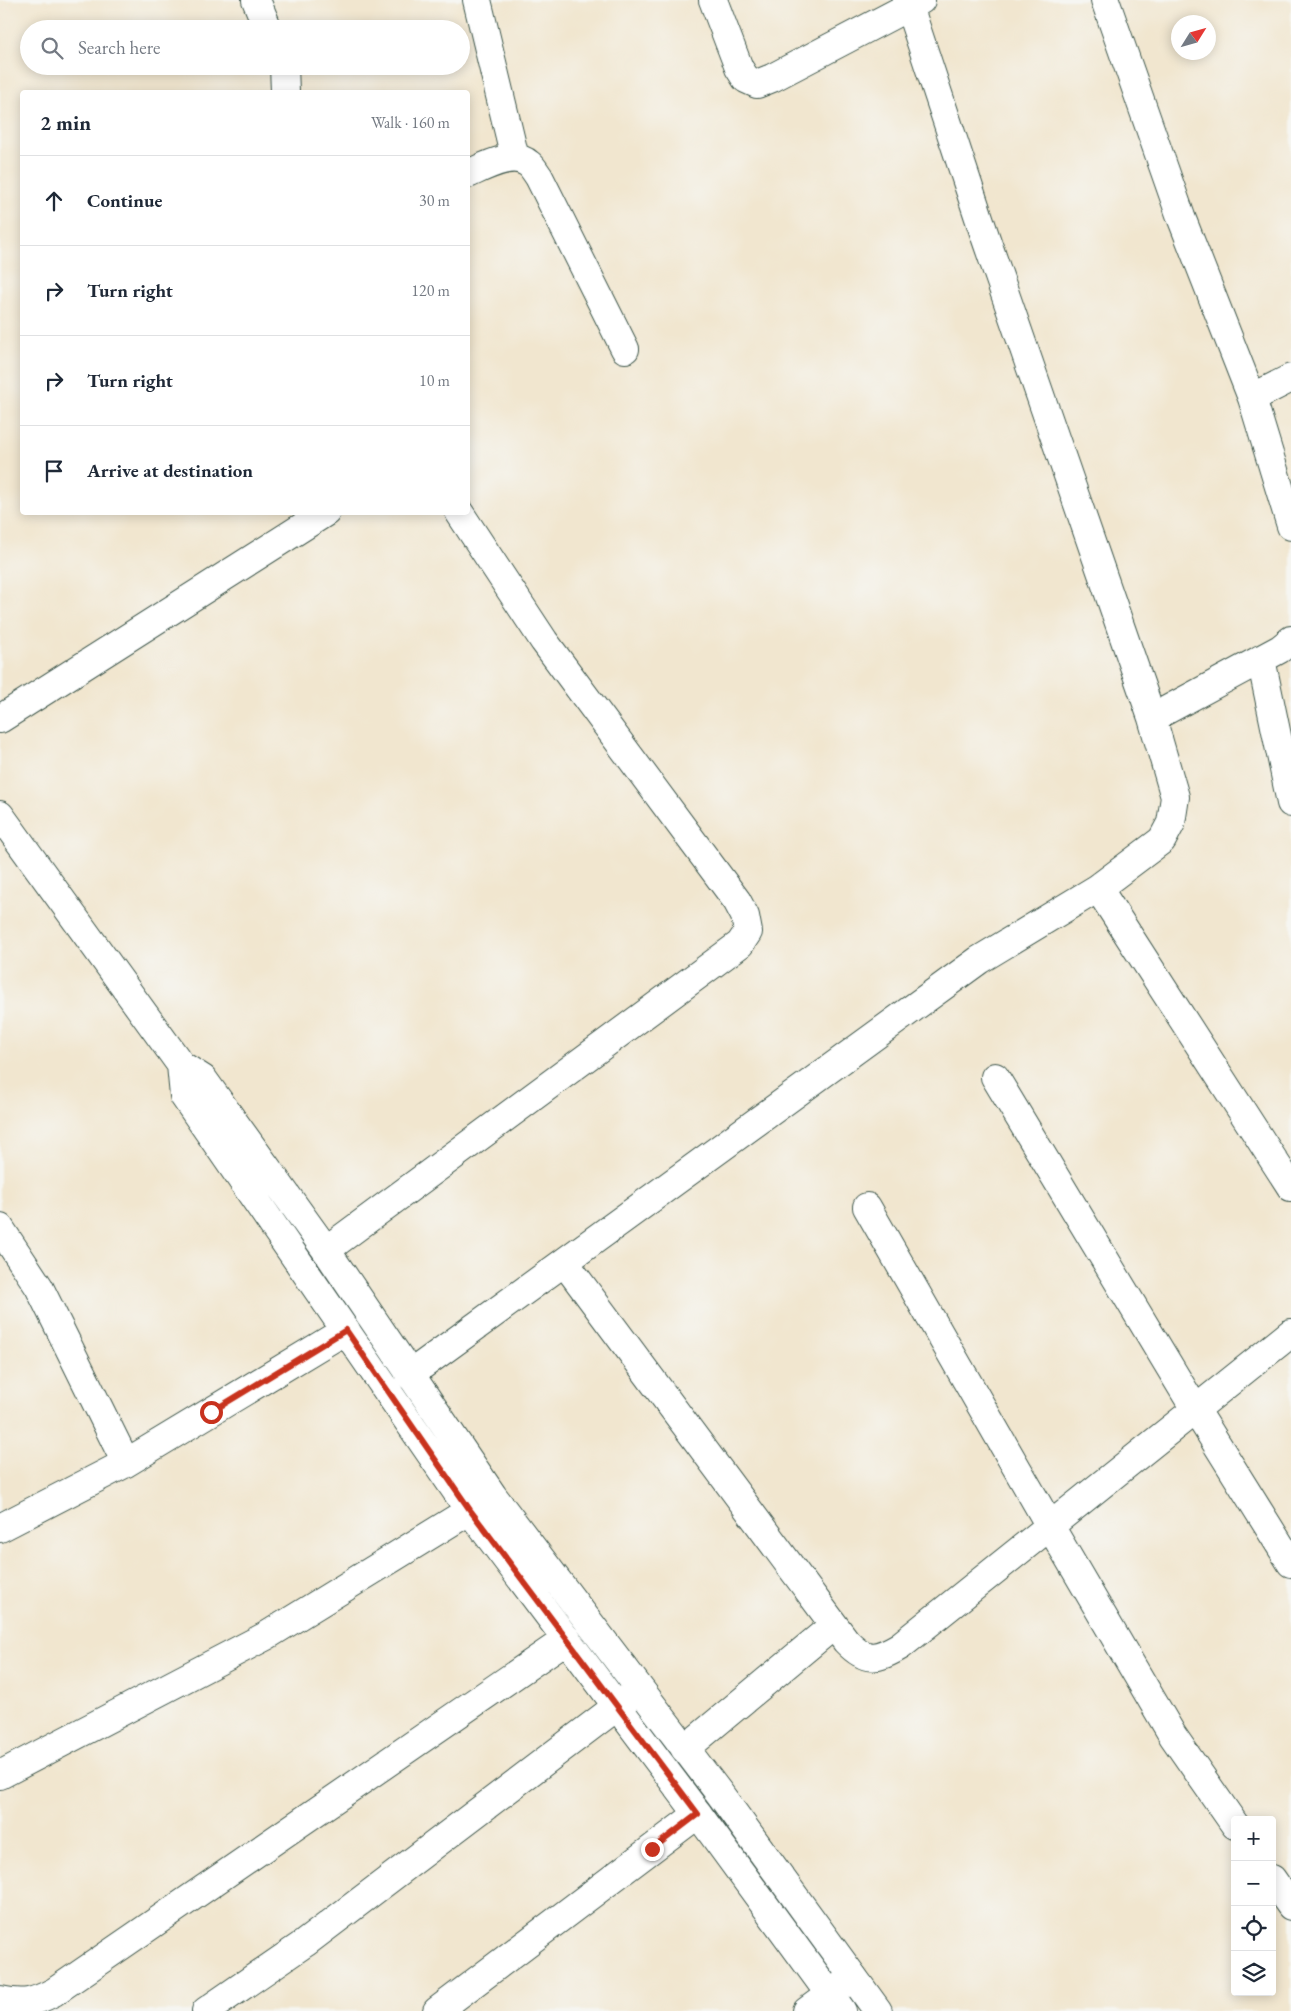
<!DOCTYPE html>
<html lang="en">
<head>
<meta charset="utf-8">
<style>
  body { margin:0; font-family:"EB Garamond",serif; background:#f6f6f7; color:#1f2937 }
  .controls { position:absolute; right:15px; bottom:15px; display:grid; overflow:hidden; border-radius:5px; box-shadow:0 2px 12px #0003 }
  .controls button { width:45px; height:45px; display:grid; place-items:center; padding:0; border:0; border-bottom:1px solid #e0e1e3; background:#fff; color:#1f2937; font:25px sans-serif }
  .compass { position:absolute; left:1171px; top:15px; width:45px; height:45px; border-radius:50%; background:#fff; box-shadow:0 2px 12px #0003; rotate:53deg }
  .stop { position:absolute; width:15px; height:15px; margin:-11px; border:4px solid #c8321e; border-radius:50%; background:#fff }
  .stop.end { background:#c8321e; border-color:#fff; box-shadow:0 1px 5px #0008 }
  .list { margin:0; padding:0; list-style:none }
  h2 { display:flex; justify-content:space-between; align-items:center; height:65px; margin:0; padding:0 20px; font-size:21px }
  h2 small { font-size:16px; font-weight:400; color:#747a83 }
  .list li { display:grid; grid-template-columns:32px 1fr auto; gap:15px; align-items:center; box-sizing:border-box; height:90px; padding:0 20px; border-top:1px solid #e0e1e3 }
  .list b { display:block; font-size:19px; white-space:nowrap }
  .list em { font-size:16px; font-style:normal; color:#747a83 }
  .icon { flex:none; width:28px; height:28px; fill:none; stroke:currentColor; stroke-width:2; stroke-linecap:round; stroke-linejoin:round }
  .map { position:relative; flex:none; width:1291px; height:2011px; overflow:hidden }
  .search { position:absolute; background:#fff; box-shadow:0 2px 12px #0003; left:20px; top:20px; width:450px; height:55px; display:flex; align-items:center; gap:12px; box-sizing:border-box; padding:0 18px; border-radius:28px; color:#747a83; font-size:19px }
  .panel { position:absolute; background:#fff; box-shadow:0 2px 12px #0003; left:20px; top:90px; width:450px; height:425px; border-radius:5px }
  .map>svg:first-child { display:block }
</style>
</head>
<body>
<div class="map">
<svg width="1291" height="2011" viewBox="0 0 1291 2011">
  <rect width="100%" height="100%" fill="#f6f6f2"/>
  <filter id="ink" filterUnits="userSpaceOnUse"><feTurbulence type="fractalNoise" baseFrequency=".02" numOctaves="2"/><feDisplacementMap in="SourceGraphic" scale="10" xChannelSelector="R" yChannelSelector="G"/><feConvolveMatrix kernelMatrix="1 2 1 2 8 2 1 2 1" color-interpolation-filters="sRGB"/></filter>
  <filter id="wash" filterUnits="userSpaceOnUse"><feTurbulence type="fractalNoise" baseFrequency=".0096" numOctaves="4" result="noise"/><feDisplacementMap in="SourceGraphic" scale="20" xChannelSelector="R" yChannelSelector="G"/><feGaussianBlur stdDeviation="1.12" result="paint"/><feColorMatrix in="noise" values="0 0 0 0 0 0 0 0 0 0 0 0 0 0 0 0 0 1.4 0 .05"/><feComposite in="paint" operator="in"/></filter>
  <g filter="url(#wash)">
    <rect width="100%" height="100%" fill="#f1e6cf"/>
  </g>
  <g filter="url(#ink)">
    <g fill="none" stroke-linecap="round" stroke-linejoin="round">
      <g stroke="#3e564b" stroke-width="30">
        <path id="street" d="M256,0l12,29
          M477,0l38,158
          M713,0l26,68 7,11 11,5 15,-6 149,-78
          M1105,0l76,217 71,181 39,128
          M284,66l1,26
          M468,174c16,-7 45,-24 61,-10 4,3 7,9 10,13l86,172
          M1252,398l39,-20
          M1261,659l30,144
          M1152,718l128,-69 11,-9
          M0,719l326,-207
          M1098,888l193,299
          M995,1077l200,332 96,154
          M867,1207l183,319 123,210 62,89
          M0,1228l39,59 87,176
          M326,1250l414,-306 8,-12 -3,-16 -8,-15 -193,-260 -85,-129
          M565,1263l281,378c20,21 30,19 54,5l391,-313
          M409,1375l570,-415 119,-72 64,-48 9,-17 4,-26 -23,-79 -166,-479 -79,-239
          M0,1528l126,-65 220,-133
          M685,1749l149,-124
          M0,1775l266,-139 224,-138
          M1272,1879l19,27
          M0,2000c24,5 33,3 54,-8l513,-353
          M206,2011l99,-68 331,-251
          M437,2011l261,-197
          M807,2011l46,-34"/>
      </g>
      <g stroke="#3e564b" stroke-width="30">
        <path id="primary" d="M0,815l181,250 22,14 123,171 167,246 227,298 158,217
          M181,1065l3,31 286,415 228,303 144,197"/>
      </g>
      <use href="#street" stroke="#fff" stroke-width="28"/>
      <use href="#primary" stroke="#fff" stroke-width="28"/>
    </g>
  </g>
  <g fill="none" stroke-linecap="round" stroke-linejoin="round" filter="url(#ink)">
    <path stroke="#c8321e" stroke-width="6" d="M211,1412l135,-82 124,180 228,304 -46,35"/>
  </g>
</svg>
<div class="controls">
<button>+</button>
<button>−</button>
<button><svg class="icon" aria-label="locate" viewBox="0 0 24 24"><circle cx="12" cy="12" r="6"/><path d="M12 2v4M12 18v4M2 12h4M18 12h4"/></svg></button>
<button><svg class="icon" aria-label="layers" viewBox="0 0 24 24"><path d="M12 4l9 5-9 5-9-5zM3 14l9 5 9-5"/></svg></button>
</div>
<svg class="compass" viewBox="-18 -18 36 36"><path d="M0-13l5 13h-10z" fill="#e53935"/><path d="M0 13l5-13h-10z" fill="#747a83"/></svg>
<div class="stop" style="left:211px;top:1412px"></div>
<div class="stop end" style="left:652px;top:1849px"></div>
<div class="search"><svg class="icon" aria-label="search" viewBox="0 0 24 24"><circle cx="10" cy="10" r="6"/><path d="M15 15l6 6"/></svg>Search here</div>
<section class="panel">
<h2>2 min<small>Walk · 160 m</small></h2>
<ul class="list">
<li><svg class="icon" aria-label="ahead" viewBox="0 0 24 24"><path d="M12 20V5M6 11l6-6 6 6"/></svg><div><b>Continue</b></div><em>30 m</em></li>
<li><svg class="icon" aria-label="right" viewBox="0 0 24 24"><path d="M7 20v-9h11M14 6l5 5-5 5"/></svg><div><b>Turn right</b></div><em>120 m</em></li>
<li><svg class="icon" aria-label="right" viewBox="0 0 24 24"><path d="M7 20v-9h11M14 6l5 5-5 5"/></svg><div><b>Turn right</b></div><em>10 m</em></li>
<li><svg class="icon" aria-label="arrive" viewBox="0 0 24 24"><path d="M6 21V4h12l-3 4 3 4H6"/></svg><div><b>Arrive at destination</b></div></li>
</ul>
</section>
</div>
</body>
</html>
